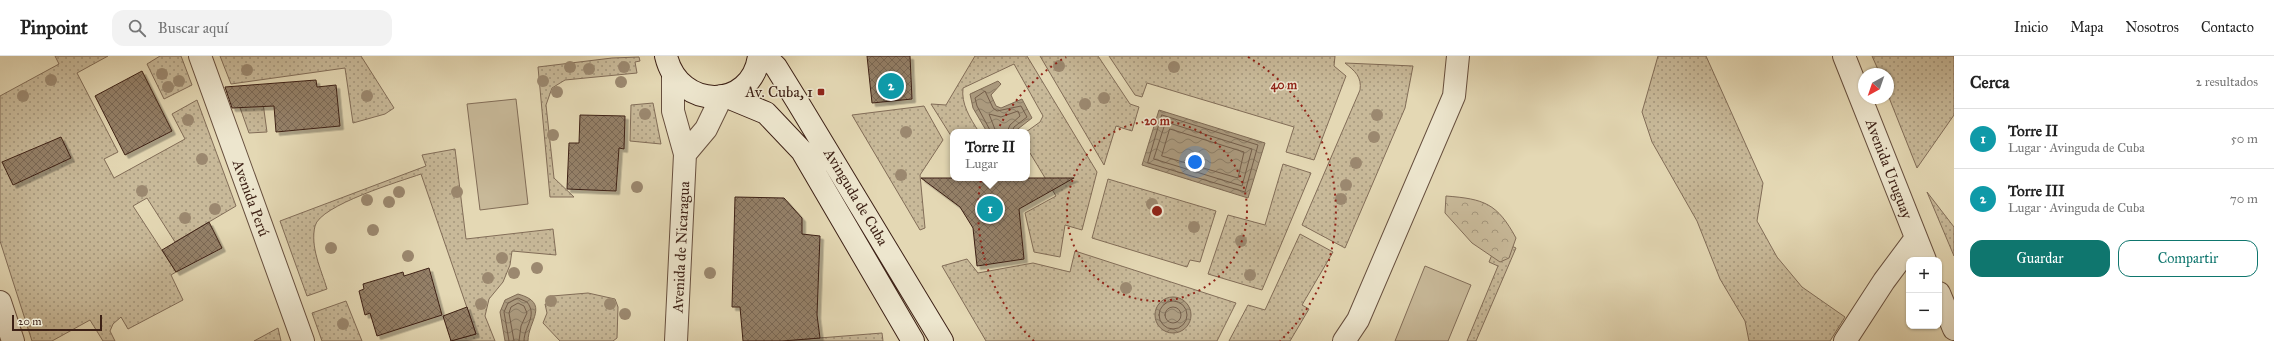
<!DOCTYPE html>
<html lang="es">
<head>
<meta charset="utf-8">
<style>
  body { margin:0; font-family:"IM FELL Great Primer",serif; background:#f2f2f2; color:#222 }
  .controls { position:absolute; right:12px; bottom:12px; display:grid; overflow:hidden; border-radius:8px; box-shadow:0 1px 3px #0004 }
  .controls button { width:36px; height:36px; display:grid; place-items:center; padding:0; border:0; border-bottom:1px solid #e0e0e0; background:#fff; color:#222; font:20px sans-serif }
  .compass { position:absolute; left:1858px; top:12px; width:36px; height:36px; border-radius:50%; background:#fff; box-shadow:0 1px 3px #0004; rotate:220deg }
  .scale { position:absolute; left:12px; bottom:10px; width:90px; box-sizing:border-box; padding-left:4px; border:2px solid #3d2116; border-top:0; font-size:11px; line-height:14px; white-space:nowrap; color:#3d2116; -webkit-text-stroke:3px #ede6ce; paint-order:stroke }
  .you { position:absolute; left:1195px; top:106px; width:14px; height:14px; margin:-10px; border:3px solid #fff; border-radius:50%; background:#1a73e8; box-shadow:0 0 0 6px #1a73e833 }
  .badge { display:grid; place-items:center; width:26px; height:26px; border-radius:50%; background:#0f766e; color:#fff; font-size:13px; font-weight:700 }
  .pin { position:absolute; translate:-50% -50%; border:2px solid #fff; box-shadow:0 1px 4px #0006 }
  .popup { position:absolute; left:950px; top:73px; width:80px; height:52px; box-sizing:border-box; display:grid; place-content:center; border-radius:8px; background:#fff; filter:drop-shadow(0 1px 3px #0005); font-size:13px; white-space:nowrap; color:#767676 }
  .popup b { font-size:15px; color:#222 }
  .popup::after { content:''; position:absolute; left:50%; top:100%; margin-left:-8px; border:8px solid transparent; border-top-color:#fff }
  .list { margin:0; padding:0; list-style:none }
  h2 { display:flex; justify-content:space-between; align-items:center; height:52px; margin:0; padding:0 16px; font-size:17px }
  h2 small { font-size:13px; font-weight:400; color:#767676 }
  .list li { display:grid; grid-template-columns:26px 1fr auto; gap:12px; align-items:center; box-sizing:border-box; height:60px; padding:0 16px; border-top:1px solid #e0e0e0 }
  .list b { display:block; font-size:15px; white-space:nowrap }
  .list p { margin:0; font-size:13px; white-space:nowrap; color:#767676 }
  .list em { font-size:13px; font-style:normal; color:#767676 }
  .actions { display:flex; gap:8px; padding:12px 16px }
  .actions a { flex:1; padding:9px 0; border:1px solid #0f766e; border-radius:12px; text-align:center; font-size:14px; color:#0f766e }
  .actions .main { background:#0f766e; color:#fff }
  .icon { flex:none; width:22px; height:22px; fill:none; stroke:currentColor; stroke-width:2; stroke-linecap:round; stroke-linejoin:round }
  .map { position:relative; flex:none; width:1954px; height:285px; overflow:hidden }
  header { display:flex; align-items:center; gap:24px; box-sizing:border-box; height:56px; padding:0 20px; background:#fff; border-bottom:1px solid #e0e0e0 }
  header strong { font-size:19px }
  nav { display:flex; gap:22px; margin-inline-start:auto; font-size:14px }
  .search { width:280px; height:36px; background:#f2f2f2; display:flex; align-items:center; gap:10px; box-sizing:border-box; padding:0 14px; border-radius:12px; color:#767676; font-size:15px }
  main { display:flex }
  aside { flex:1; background:#fff }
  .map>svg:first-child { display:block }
</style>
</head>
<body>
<header>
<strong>Pinpoint</strong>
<div class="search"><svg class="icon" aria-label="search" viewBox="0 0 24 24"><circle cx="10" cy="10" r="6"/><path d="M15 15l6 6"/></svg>Buscar aquí</div>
<nav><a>Inicio</a><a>Mapa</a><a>Nosotros</a><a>Contacto</a></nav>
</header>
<main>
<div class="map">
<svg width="1954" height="285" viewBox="0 0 1954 285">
  <defs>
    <pattern id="green-dots" width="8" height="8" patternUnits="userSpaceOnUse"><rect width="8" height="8" fill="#c8b999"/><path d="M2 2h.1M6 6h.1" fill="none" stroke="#a4967c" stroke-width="1.8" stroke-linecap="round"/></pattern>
    <pattern id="forest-crowns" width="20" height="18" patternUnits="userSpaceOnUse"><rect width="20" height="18" fill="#c8b999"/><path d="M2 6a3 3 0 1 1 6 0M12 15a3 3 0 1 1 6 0" fill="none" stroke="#a4967c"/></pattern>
    <pattern id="water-waves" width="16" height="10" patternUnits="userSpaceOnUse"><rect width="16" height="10" fill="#ab9a7e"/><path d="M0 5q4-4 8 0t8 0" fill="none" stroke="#8c7d66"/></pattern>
    <pattern id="building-cross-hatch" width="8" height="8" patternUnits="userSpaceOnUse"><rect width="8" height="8" fill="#948068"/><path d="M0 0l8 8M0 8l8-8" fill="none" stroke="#7a6855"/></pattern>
    <filter id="shadow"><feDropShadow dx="3.5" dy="3.5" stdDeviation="0" flood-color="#0004"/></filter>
  </defs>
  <rect width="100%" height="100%" fill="#e4d8b4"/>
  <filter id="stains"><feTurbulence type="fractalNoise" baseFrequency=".005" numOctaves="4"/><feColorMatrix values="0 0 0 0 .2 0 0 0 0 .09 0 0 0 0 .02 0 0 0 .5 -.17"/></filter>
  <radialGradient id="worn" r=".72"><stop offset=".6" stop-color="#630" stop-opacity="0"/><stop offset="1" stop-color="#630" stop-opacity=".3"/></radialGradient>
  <path fill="url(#green-dots)" stroke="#826d58" d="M55,0h53l-31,17 41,79 -14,7 10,19 71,-39 -13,-25 25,-14 39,106 -61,36 -28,-44 -14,8 43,66 -5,3 12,25 -55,29 -7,-12 -8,7 -3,7 5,10h-12l-13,-21 -38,21h-20l-32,-100v-145l59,-32z
    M160,0h21l11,29 -28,14 -17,-35z
    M220,0h141l33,52 -9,6 -32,9 -8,-55 -114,16z
    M975,0h52l70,116 -15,58 -17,-5 -5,32 -26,-5 -9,-39 31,-17 -26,-43 -3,2 -1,-23 14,-10 3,-6 -29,-52 -51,24c-2,16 7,30 16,44h-26v7l-22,-35 15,1z
    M1040,0h58l32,48 9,3 -7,24 -16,-5 -12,39z
    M1109,0h226l-1,10 12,10 -32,84 -28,-8 8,-25 -147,-44 -5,14 -7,-2z
    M1658,0h48l57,127 -6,38 20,36 25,30 43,30 -15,24h-81l-4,-20 -25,-42 -23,-58 -45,-79 -10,-30z
    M1872,0h82v59l-37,53 -29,-73v-21h-8z
    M639,1l1,4 -5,1 2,11 -72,7 -13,8 -6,17 8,73 20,19h-24l-12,-130 74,-9z
    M1345,7l68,3 -8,42 -60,140 -43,-23 58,-135c2,-13 -5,-19 -15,-27z
    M238,46l25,1 4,29 -18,1z
    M653,47l8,41 -31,-3 1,-36z
    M924,50l19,34 -23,35 5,53 -5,2 -68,-115z
    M455,93l11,90 87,-10 3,26 -44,-4 -2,14 -7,17 -14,17 -4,17 10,25h-45l26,-7 -55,-160c-20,7 -101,31 -106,52 -5,21 6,43 12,63l-20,7 -27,-75 146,-55 -4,-11z
    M1283,108l28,9 -49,117 -54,-16 20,-59 37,10z
    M1108,123l108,32 -16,51 -10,-2 -3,7 -95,-29z
    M1927,136l27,35v29z
    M1300,178l33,18 -31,53 7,4 -19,32h-61l19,-36 17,5z
    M1498,184l18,8 -40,93h-9l31,-75 -9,-4z
    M1075,195l161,52 -19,38h-231l-44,-75 25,-7 11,14 55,-10 37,9z
    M588,237l27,6 3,8 -1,31 -4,3h-53l-17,-18 4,-10 -2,-9 9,-1 -2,-7z
    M346,245l16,40h-40l-10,-28z
    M278,272l3,13h-27z
    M882,277l1,8h-101z"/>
  <path fill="url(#forest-crowns)" stroke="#826d58" d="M1446,140c38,3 51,7 70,42l-7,20 -9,4 -28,-19 -27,-30z"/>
  <path fill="#c8b999" stroke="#826d58" d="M516,43l12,105 -48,6 -13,-106z
    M1425,210l46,19 -23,56h-53z"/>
  <path fill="url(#water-waves)" stroke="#7f6a54" d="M998,25l3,3 -10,11 5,11 5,2 21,-9 10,19 -18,14h-27l-14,-24 -3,-14z
    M1159,54l106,33 -17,55 -106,-33z
    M518,238c33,9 10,27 10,47h-23l-5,-29 5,-12z
    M1155 259a18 18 0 1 1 36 0a18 18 0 1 1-36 0Z"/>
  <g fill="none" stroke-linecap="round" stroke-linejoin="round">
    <path stroke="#745e4a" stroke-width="1" d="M1162,59l96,30 -13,47 -97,-29z
      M1166,66l86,27 -10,37 -88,-27z
      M1170,73l74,23 -6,26 -76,-22z
      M991,76l-14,-26 -2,-8 10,-7 8,17 4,3 24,-5 6,11 -13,10 -2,5
      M996,76l-7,-18 12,3 17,-6 2,5 -10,9 -3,7
      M1159 259a14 14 0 1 1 28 0a14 14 0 1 1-28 0Z
      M1165 259a8 8 0 1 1 16 0a8 8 0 1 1-16 0Z
      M509,285l-5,-29 4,-9 10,-5 9,4c11,14 -3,24 -3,39
      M514,285l-5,-28 2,-6 7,-4 6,3 3,7 -6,13 -2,15"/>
  </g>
  <path fill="url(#building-cross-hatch)" stroke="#3d2116" filter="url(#shadow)" d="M867,0h43l2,43 -40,4z
    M142,15l30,60 -47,24 -30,-59z
    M316,24l1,7 19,-2 4,41 -64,6 -2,-26 -42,2 -7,-21z
    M580,59l45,1 -1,33 -5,-1 -3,43 -49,-2 2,-46h10z
    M61,81l10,21 -58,27 -11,-23z
    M921,122h153l-55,31 5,50 -47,7 -4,-38 -13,-21z
    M735,141l49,1 18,20v16l18,2 -3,79 3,23 -38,3h-39l-3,-34h-8z
    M209,166l13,26 -46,24 -14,-22z
    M429,212l13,47 -65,21 -7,-23 -5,2 -6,-24 5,-2 -1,-5 40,-12 1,4z
    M467,251l9,27 -25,7 -8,-25z"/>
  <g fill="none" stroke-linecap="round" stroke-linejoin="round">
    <g stroke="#674f3e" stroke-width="24">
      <path id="pedestrian" d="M1344,285l14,-21 96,-224 4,-40"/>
    </g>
    <g stroke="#674f3e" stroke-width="24">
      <path id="minor" d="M200,0l103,285
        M1844,0l81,204
        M673,19v36l12,43 -9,187
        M685,98l21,-25 16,-33
        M1939,237l15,36
        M0,246l13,39
        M1845,285l39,-60 32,-43"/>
    </g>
    <g stroke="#3d2116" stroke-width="24">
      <path id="secondary" d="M666,0c13,55 86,54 93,0
        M765,0l11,11 21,34 145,240
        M725,40l41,17 36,38 111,190"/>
    </g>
    <use href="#pedestrian" stroke="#ede6ce" stroke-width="22"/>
    <use href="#minor" stroke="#ede6ce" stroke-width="22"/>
    <use href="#secondary" stroke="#ede6ce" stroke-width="22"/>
  </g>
  <g fill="#9b886f">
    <circle cx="1059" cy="10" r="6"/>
    <circle cx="570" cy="11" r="6"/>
    <circle cx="624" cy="11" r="6"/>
    <circle cx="1174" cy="11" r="6"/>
    <circle cx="589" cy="13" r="6"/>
    <circle cx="247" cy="14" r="6"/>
    <circle cx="162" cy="18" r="6"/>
    <circle cx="51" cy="24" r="6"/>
    <circle cx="179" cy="25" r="6"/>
    <circle cx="543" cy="25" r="6"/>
    <circle cx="621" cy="26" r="6"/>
    <circle cx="168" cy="31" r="6"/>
    <circle cx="557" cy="36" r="6"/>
    <circle cx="23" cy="40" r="6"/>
    <circle cx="367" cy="40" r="6"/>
    <circle cx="1104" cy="42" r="6"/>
    <circle cx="1085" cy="48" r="6"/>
    <circle cx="645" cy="58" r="6"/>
    <circle cx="1377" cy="59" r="6"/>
    <circle cx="188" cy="64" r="6"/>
    <circle cx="906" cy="76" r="6"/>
    <circle cx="553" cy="79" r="6"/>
    <circle cx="1374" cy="81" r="6"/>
    <circle cx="202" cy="103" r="6"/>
    <circle cx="1356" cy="107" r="6"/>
    <circle cx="901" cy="119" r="6"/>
    <circle cx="1346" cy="129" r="6"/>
    <circle cx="637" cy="131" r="6"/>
    <circle cx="142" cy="135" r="6"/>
    <circle cx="399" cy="136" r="6"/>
    <circle cx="457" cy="136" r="6"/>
    <circle cx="1341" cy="143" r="6"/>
    <circle cx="367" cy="144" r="6"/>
    <circle cx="389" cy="146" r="6"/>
    <circle cx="1152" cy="148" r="6"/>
    <circle cx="215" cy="153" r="6"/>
    <circle cx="185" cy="162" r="6"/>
    <circle cx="1194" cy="171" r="6"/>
    <circle cx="373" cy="174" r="6"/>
    <circle cx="1241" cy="185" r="6"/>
    <circle cx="331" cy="192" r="6"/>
    <circle cx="408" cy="200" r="6"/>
    <circle cx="502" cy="202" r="6"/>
    <circle cx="537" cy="212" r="6"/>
    <circle cx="514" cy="217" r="6"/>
    <circle cx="710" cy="217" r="6"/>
    <circle cx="1250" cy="219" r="6"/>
    <circle cx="488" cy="222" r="6"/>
    <circle cx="1126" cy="232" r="6"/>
    <circle cx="551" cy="245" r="6"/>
    <circle cx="481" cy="248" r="6"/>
    <circle cx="610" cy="248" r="6"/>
    <circle cx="625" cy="258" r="6"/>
    <circle cx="343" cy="268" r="6"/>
  </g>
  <g fill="none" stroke="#8f2418" stroke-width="2" stroke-dasharray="2 4">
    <circle cx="1157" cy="155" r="90"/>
    <path d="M1034 285A179 179 0 0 1 1066 1M1248 1A179 179 0 0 1 1280 285"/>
  </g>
  <rect fill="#8f2418" stroke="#ede6ce" stroke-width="1.5" x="817" y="32" width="8" height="8" rx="2"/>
  <g text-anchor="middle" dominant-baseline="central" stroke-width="3" stroke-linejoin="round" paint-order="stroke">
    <g font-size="15" fill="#3d2116" stroke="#ede6ce" text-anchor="end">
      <text x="813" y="36">Av. Cuba, 1</text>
    </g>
    <g font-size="15" fill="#3d2116" stroke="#ede6ce">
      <text transform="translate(1889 113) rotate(69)">Avenida Uruguay</text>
      <text transform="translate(856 141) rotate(59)">Avinguda de Cuba</text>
      <text transform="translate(251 142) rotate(70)">Avenida Perú</text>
      <text transform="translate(681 191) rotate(-87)">Avenida de Nicaragua</text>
    </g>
  </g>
  <circle cx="1157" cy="155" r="6" fill="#8f2418" stroke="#ede6ce" stroke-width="2"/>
  <g font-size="12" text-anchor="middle" font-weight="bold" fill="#8f2418" stroke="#ede6ce" stroke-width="3" stroke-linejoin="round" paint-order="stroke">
    <text x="1284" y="33">40 m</text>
    <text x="1157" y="69">20 m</text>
  </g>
  <rect width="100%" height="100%" filter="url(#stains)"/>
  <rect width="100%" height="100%" fill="url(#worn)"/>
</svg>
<div class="controls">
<button>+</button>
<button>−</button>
</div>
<svg class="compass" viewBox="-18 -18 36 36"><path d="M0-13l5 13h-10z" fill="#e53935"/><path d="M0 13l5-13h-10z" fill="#767676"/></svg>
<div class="scale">20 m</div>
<div class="you"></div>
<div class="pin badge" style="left:990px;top:153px;background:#0f9aa8">1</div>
<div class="popup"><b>Torre II</b>Lugar</div>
<div class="pin badge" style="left:891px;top:30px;background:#0f9aa8">2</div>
</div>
<aside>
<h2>Cerca<small>2 resultados</small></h2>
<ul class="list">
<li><span class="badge" style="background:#0f9aa8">1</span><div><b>Torre II</b><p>Lugar · Avinguda de Cuba</p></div><em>50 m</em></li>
<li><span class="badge" style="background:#0f9aa8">2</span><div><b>Torre III</b><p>Lugar · Avinguda de Cuba</p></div><em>70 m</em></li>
</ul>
<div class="actions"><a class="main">Guardar</a><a>Compartir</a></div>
</aside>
</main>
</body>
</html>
